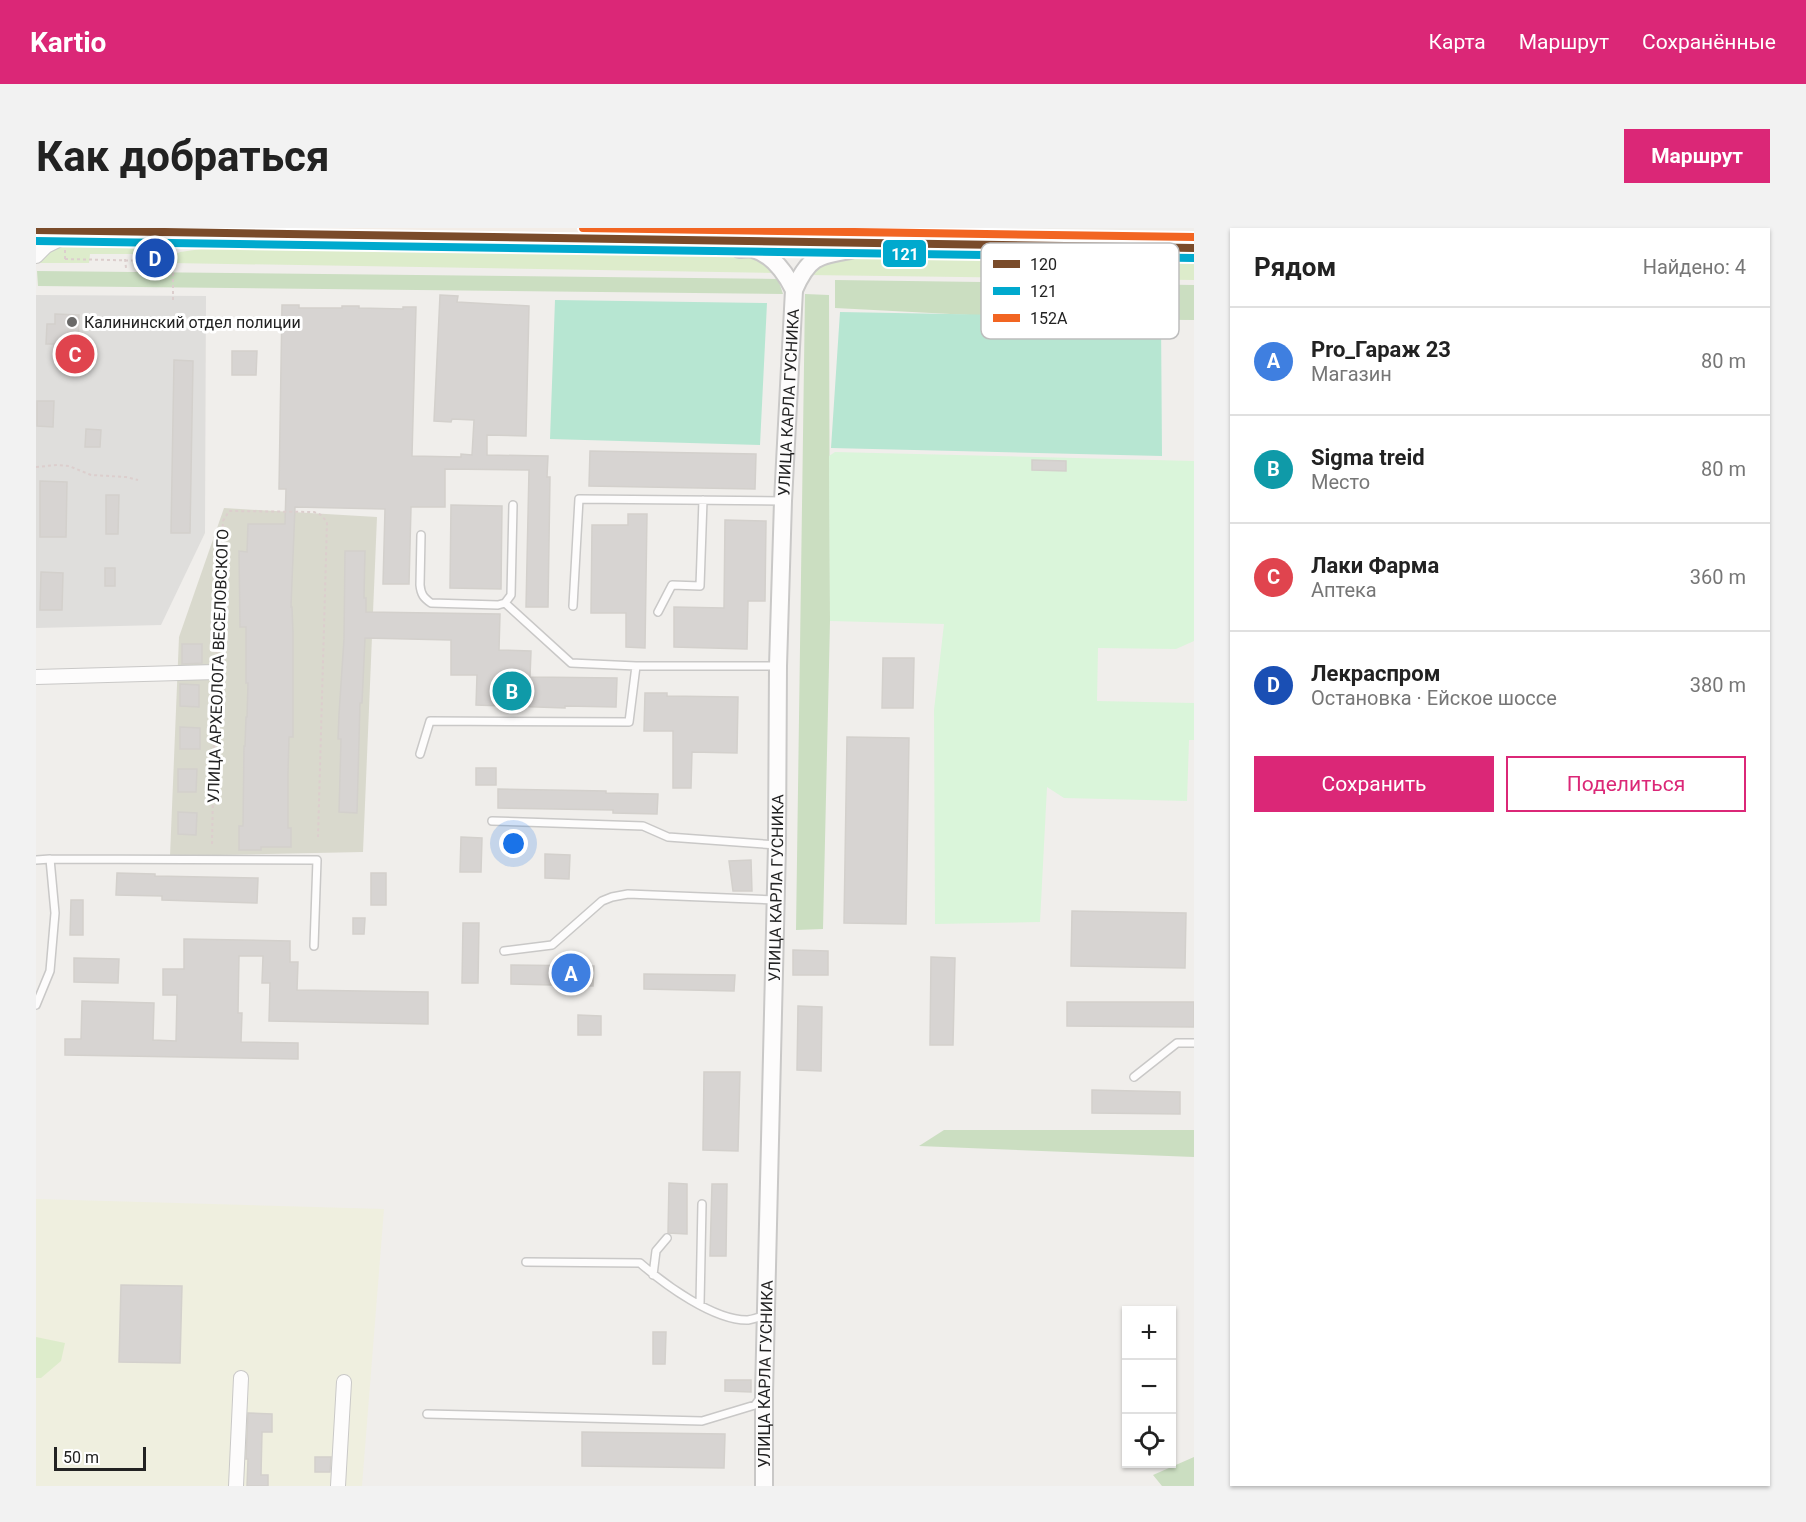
<!DOCTYPE html>
<html lang="ru">
<head>
<meta charset="utf-8">
<style>
  body { margin:0; font-family:Roboto,sans-serif; background:#f2f2f2; color:#222 }
  .controls { position:absolute; right:18px; bottom:18px; display:grid; overflow:hidden; border-radius:0px; box-shadow:0 2px 4px #0004 }
  .controls button { width:54px; height:54px; display:grid; place-items:center; padding:0; border:0; border-bottom:2px solid #e0e0e0; background:#fff; color:#222; font:30px sans-serif }
  .scale { position:absolute; left:18px; bottom:15px; width:92px; box-sizing:border-box; padding-left:6px; border:3px solid #222; border-top:0; font-size:16px; line-height:21px; white-space:nowrap; color:#222; -webkit-text-stroke:4px #fff; paint-order:stroke }
  .you { position:absolute; left:478px; top:616px; width:21px; height:21px; margin:-15px; border:4px solid #fff; border-radius:50%; background:#1a73e8; box-shadow:0 0 0 9px #1a73e833 }
  .badge { display:grid; place-items:center; width:39px; height:39px; border-radius:50%; background:#db2777; color:#fff; font-size:20px; font-weight:700 }
  .pin { position:absolute; translate:-50% -50%; border:3px solid #fff; box-shadow:0 2px 6px #0006 }
  .list { margin:0; padding:0; list-style:none }
  h2 { display:flex; justify-content:space-between; align-items:center; height:78px; margin:0; padding:0 24px; font-size:26px }
  h2 small { font-size:20px; font-weight:400; color:#767676 }
  .list li { display:grid; grid-template-columns:39px 1fr auto; gap:18px; align-items:center; box-sizing:border-box; height:108px; padding:0 24px; border-top:2px solid #e0e0e0 }
  .list b { display:block; font-size:22px; white-space:nowrap }
  .list p { margin:0; font-size:20px; white-space:nowrap; color:#767676 }
  .list em { font-size:20px; font-style:normal; color:#767676 }
  .actions { display:flex; gap:12px; padding:18px 24px }
  .actions a { flex:1; padding:14px 0; border:2px solid #db2777; border-radius:0px; text-align:center; font-size:21px; color:#db2777 }
  .actions .main { background:#db2777; color:#fff }
  .icon { flex:none; width:33px; height:33px; fill:none; stroke:currentColor; stroke-width:2; stroke-linecap:round; stroke-linejoin:round }
  .map { position:relative; flex:none; width:1158px; height:1258px; overflow:hidden; border-radius:0px }
  header { display:flex; align-items:center; gap:36px; box-sizing:border-box; height:84px; padding:0 30px; background:#db2777; color:#fff }
  header strong { font-size:28px }
  nav { display:flex; gap:33px; margin-inline-start:auto; font-size:21px }
  .intro { display:flex; align-items:center; justify-content:space-between; box-sizing:border-box; height:144px; padding:0 36px }
  h1 { margin:0; font-size:42px }
  .button { padding:15px 27px; border-radius:0px; background:#db2777; color:#fff; font-size:21px; font-weight:700 }
  main { display:flex; gap:36px; padding:0 36px }
  aside { flex:1; background:#fff; border-radius:0px; box-shadow:0 2px 4px #0004 }
  .map>svg:first-child { display:block }
</style>
</head>
<body>
<header>
<strong>Kartio</strong>
<nav><a>Карта</a><a>Маршрут</a><a>Сохранённые</a></nav>
</header>
<div class="intro"><h1>Как добраться</h1><a class="button">Маршрут</a></div>
<main>
<div class="map">
<svg width="1158" height="1258" viewBox="0 0 1158 1258">
  <rect width="100%" height="100%" fill="#f0eeeb"/>
  <path fill="#dfdedc" d="M0,67l170,1 -1,237 -44,92 -125,3z"/>
  <path fill="#d9d9cd" d="M188,280l153,9 -14,335 -193,4 9,-219z"/>
  <path fill="#efefdf" d="M0,971l348,10 -22,277h-326z"/>
  <path fill="#ddeccb" d="M29,14l38,1 35,7v4h-48l-1,9h-52l3,-6z
    M187,18l522,9 17,6 13,12 -604,-10v-6l9,-5z
    M816,27l81,3 261,1v21l-386,-5 11,-12z
    M0,1109l29,6 -4,18 -20,17h-5z"/>
  <path fill="#cbdec1" d="M1,43l741,8 5,15 -745,-8z
    M799,52l359,5v35l-149,-1 -210,-11z
    M769,66l24,1 1,326 -7,308 -27,1z
    M908,902h250v27l-275,-11z
    M1158,1229v29h-32l-9,-11z"/>
  <path fill="#daf5da" d="M799,224l359,9v180l-18,8 -78,-1 -1,53 97,2v37h-5l-2,61 -123,-3 -17,-11 -7,135 -105,2 -1,-214 10,-86 -114,-3 -1,-165z"/>
  <path fill="#b7e6d2" d="M519,72l212,3 -7,142 -210,-6z
    M804,84l321,6 1,138 -331,-8z"/>
  <path fill="#d7d4d2" stroke="#d3d0cc" stroke-width="1.5" d="M404,67l18,1 -1,6 72,4 -3,130 -39,-1v20l61,1 -1,21h3l-2,130h-22l3,-137 -84,-1v38h-34l-2,77h-26l2,-75 -90,-2 -4,100h1l1,26v104h-4l-1,36v55h3v19h-30v3h-22v-24h4l1,-80h1l1,-29h1l1,-34h-2v-56h-6l-1,-76 8,1 1,-28h37l1,-35h-7l3,-184h17v3h43v-2h17v2l44,1v-2h13l-4,149 49,1v-3l11,1 2,-35 -22,-1 -1,3 -17,-1z
    M19,86l24,1 -1,43 -24,-1v-13h-8l1,-20h8z
    M196,123h25l-1,24h-24z
    M138,132l19,1 -3,172h-19z
    M1,173h17l-1,26 -16,-1z
    M50,201l15,1 -1,17h-15z
    M554,223l166,3 -1,35 -166,-3z
    M996,232l34,1v10l-34,-1z
    M4,253l27,1 -1,55h-26z
    M70,267h13l-1,39h-12z
    M415,277l51,1 -1,83 -51,-1z
    M592,286h19l-2,134 -19,-1v-34h-35l1,-88h36z
    M689,292l41,1 -1,80h-17l-1,48 -73,-2v-40l50,1z
    M309,323h20l-1,47h2v14l134,2 -1,36 32,1 -1,26 87,1 -1,29 -51,-1v2l-89,-3 1,-30h-26v-35l-86,-2 -3,65h-2l-3,110 -18,-1 2,-73h-3l1,-25 5,-75z
    M69,340h10v18h-10z
    M5,344l22,1 -1,37h-22z
    M146,416h20v19l-20,1z
    M847,430h31l-1,50h-31z
    M144,456l19,1v22l-19,-1z
    M609,465h22v3l71,1 -1,56 -45,-1 -1,36h-18v-57h-29z
    M144,499l20,1v21h-20z
    M811,509l62,1 -3,186 -62,-1z
    M440,540h20v17h-20z
    M142,541h19l-1,23h-18z
    M462,561l108,2v2l52,1 -1,20 -44,-1v-3l-115,-2z
    M142,584l19,1 -1,22 -18,-1z
    M425,609l21,1 -1,34h-21z
    M509,626l25,1 -1,24 -24,-1z
    M715,632l1,31h-19l-4,-30z
    M81,645l38,1v2l103,2 -1,25 -95,-3v-4l-46,-1z
    M335,645h15v32h-15z
    M35,672h12v35h-13z
    M1036,683l114,2 -1,55 -114,-2z
    M317,690h12l-1,16h-11z
    M427,695h16l-1,60h-16z
    M148,711l106,2v21h8l-1,28 131,2v32l-159,-3 1,-38h-8l1,-27h-24l-1,57h4l-1,29 57,1v16l-233,-4v-16h16l1,-38 72,2 -1,37 23,1 1,-46h-14v-26h21z
    M757,722l35,1v24h-35z
    M895,729l24,1 -2,87h-23z
    M38,730l45,1 -1,24 -44,-1z
    M475,737l83,1 -1,20 -82,-2z
    M608,746l91,1 -1,16 -90,-2z
    M1031,774h127v25l-127,-1z
    M762,778l24,1 -1,64 -24,-1z
    M542,787l23,1v19h-23z
    M668,844h36l-2,79 -35,-1z
    M1056,862l88,2v22l-88,-1z
    M633,955l18,1v50l-19,-1z
    M676,956h15l-1,72h-16z
    M85,1057l61,1 -2,77 -61,-1z
    M617,1104h13l-1,32h-12z
    M689,1152h26v12l-26,-1z
    M212,1185l24,1v18h-10l-1,43h7v11h-21l1,-27h-2z
    M546,1204l143,2 -1,34 -142,-2z
    M279,1229h16l-1,15h-15z"/>
  <g fill="none" stroke-linecap="round" stroke-linejoin="round">
    <g stroke="#c9c8c7" stroke-width="10">
      <path id="service" d="M385,307l-1,50c1,10 4,13 11,18l67,2 7,-2 6,-8 2,-90
        M469,375l66,60 65,3h142
        M537,378l6,-107 204,2
        M622,384l14,-27 28,1 3,-86
        M384,526l10,-33 199,1 7,-56
        M456,593l151,5 25,11 109,8
        M14,631l267,1 -3,86
        M0,632l14,-1 5,54 -5,58 -14,34
        M468,723l48,-6 50,-44 10,-4 16,-3 148,6
        M1098,849l43,-34h17
        M490,1034l114,1c24,21 74,58 108,57 5,-1 12,-3 18,-5
        M617,1047l3,-24 11,-13
        M664,1076l2,-100
        M391,1186l275,7 53,-16 6,-8"/>
    </g>
    <g stroke="#c9c8c7" stroke-width="16">
      <path id="minor" d="M0,28l10,-10 26,-13
        M0,449l179,-5
        M200,1258l5,-108
        M302,1258l6,-104"/>
    </g>
    <g stroke="#c9c8c7" stroke-width="20">
      <g id="tertiary">
        <path d="M703,21c4,0 10,-1 14,0 19,5 33,25 41,41"/>
        <path id="s1" d="M728,1258v-93l13,-548 1,-179 5,-165 11,-211c14,-32 23,-35 56,-40"/>
      </g>
    </g>
    <g stroke="#a79c86" stroke-width="24">
      <path id="primary" d="M0,2l1158,18"/>
    </g>
    <path stroke="#dccecd" stroke-width="2" stroke-dasharray="3 3" stroke-linecap="butt" d="M29,31l90,2v-3
      M89,31l1,9
      M137,72v-32
      M0,239l21,-2 12,1 22,9 35,2 12,3
      M180,431l7,-138 6,-10 85,1 7,3 6,7 -9,315
      M176,616l3,-158"/>
    <use href="#service" stroke="#fdfcfc" stroke-width="7"/>
    <use href="#minor" stroke="#fdfcfc" stroke-width="14"/>
    <use href="#tertiary" stroke="#fdfcfc" stroke-width="16"/>
    <use href="#primary" stroke="#f3ede7" stroke-width="21"/>
    <path stroke="#dccecd" stroke-width="2" stroke-dasharray="3 3" stroke-linecap="butt" d="M29,31v-31"/>
    <g stroke="#fff" stroke-width="12">
      <path id="bus-1" d="M0,2l1158,18"/>
    </g>
    <g stroke="#fff" stroke-width="12">
      <path id="bus-2" d="M0,13l1158,17"/>
    </g>
    <g stroke="#fff" stroke-width="12">
      <path id="bus-3" d="M547,0l611,9"/>
    </g>
    <use href="#bus-1" stroke="#7a4b2a" stroke-width="8"/>
    <use href="#bus-2" stroke="#00a9ce" stroke-width="8"/>
    <use href="#bus-3" stroke="#f26522" stroke-width="8"/>
  </g>
  <circle fill="#6a6968" stroke="#fff" stroke-width="2" cx="36" cy="94" r="6"/>
  <g text-anchor="middle" dominant-baseline="central" stroke-width="6" stroke-linejoin="round" paint-order="stroke">
    <g font-size="16" fill="#222" stroke="#fff" text-anchor="start">
      <text x="48" y="94">Калининский отдел полиции</text>
    </g>
    <g font-size="16" fill="#222" stroke="#fff">
      <text stroke="none"><textPath href="#s1" startOffset="1084">УЛИЦА КАРЛА ГУСНИКА</textPath></text>
      <text transform="translate(182 438) rotate(-88)">УЛИЦА АРХЕОЛОГА ВЕСЕЛОВСКОГО</text>
      <text stroke="none"><textPath href="#s1" startOffset="598">УЛИЦА КАРЛА ГУСНИКА</textPath></text>
      <text stroke="none"><textPath href="#s1" startOffset="112">УЛИЦА КАРЛА ГУСНИКА</textPath></text>
    </g>
  </g>
  <rect x="945" y="15" width="198" height="96" rx="9" fill="#fff" stroke="#bdbdbd" stroke-width="1.5"/>
  <rect x="957" y="32" width="27" height="8" fill="#7a4b2a"/>
  <rect x="957" y="59" width="27" height="8" fill="#00a9ce"/>
  <rect x="957" y="86" width="27" height="8" fill="#f26522"/>
  <g font-size="16" fill="#222">
    <text x="994" y="42">120</text>
    <text x="994" y="69">121</text>
    <text x="994" y="96">152A</text>
  </g>
  <rect stroke="#fff" stroke-width="2" x="846" y="11" width="45" height="29" rx="6" fill="#00a9ce"/>
  <g font-size="16" text-anchor="middle" font-weight="bold" fill="#fff">
    <text x="869" y="32">121</text>
  </g>
</svg>
<div class="controls">
<button>+</button>
<button>−</button>
<button><svg class="icon" aria-label="locate" viewBox="0 0 24 24"><circle cx="12" cy="12" r="6"/><path d="M12 2v4M12 18v4M2 12h4M18 12h4"/></svg></button>
</div>
<div class="scale">50 m</div>
<div class="you"></div>
<div class="pin badge" style="left:535px;top:745px;background:#3f7fe0">A</div>
<div class="pin badge" style="left:476px;top:463px;background:#0f9aa8">B</div>
<div class="pin badge" style="left:39px;top:126px;background:#e0444e">C</div>
<div class="pin badge" style="left:119px;top:30px;background:#1a4fb4">D</div>
</div>
<aside>
<h2>Рядом<small>Найдено: 4</small></h2>
<ul class="list">
<li><span class="badge" style="background:#3f7fe0">A</span><div><b>Pro_Гараж 23</b><p>Магазин</p></div><em>80 m</em></li>
<li><span class="badge" style="background:#0f9aa8">B</span><div><b>Sigma treid</b><p>Место</p></div><em>80 m</em></li>
<li><span class="badge" style="background:#e0444e">C</span><div><b>Лаки Фарма</b><p>Аптека</p></div><em>360 m</em></li>
<li><span class="badge" style="background:#1a4fb4">D</span><div><b>Лекраспром</b><p>Остановка · Ейское шоссе</p></div><em>380 m</em></li>
</ul>
<div class="actions"><a class="main">Сохранить</a><a>Поделиться</a></div>
</aside>
</main>
</body>
</html>
